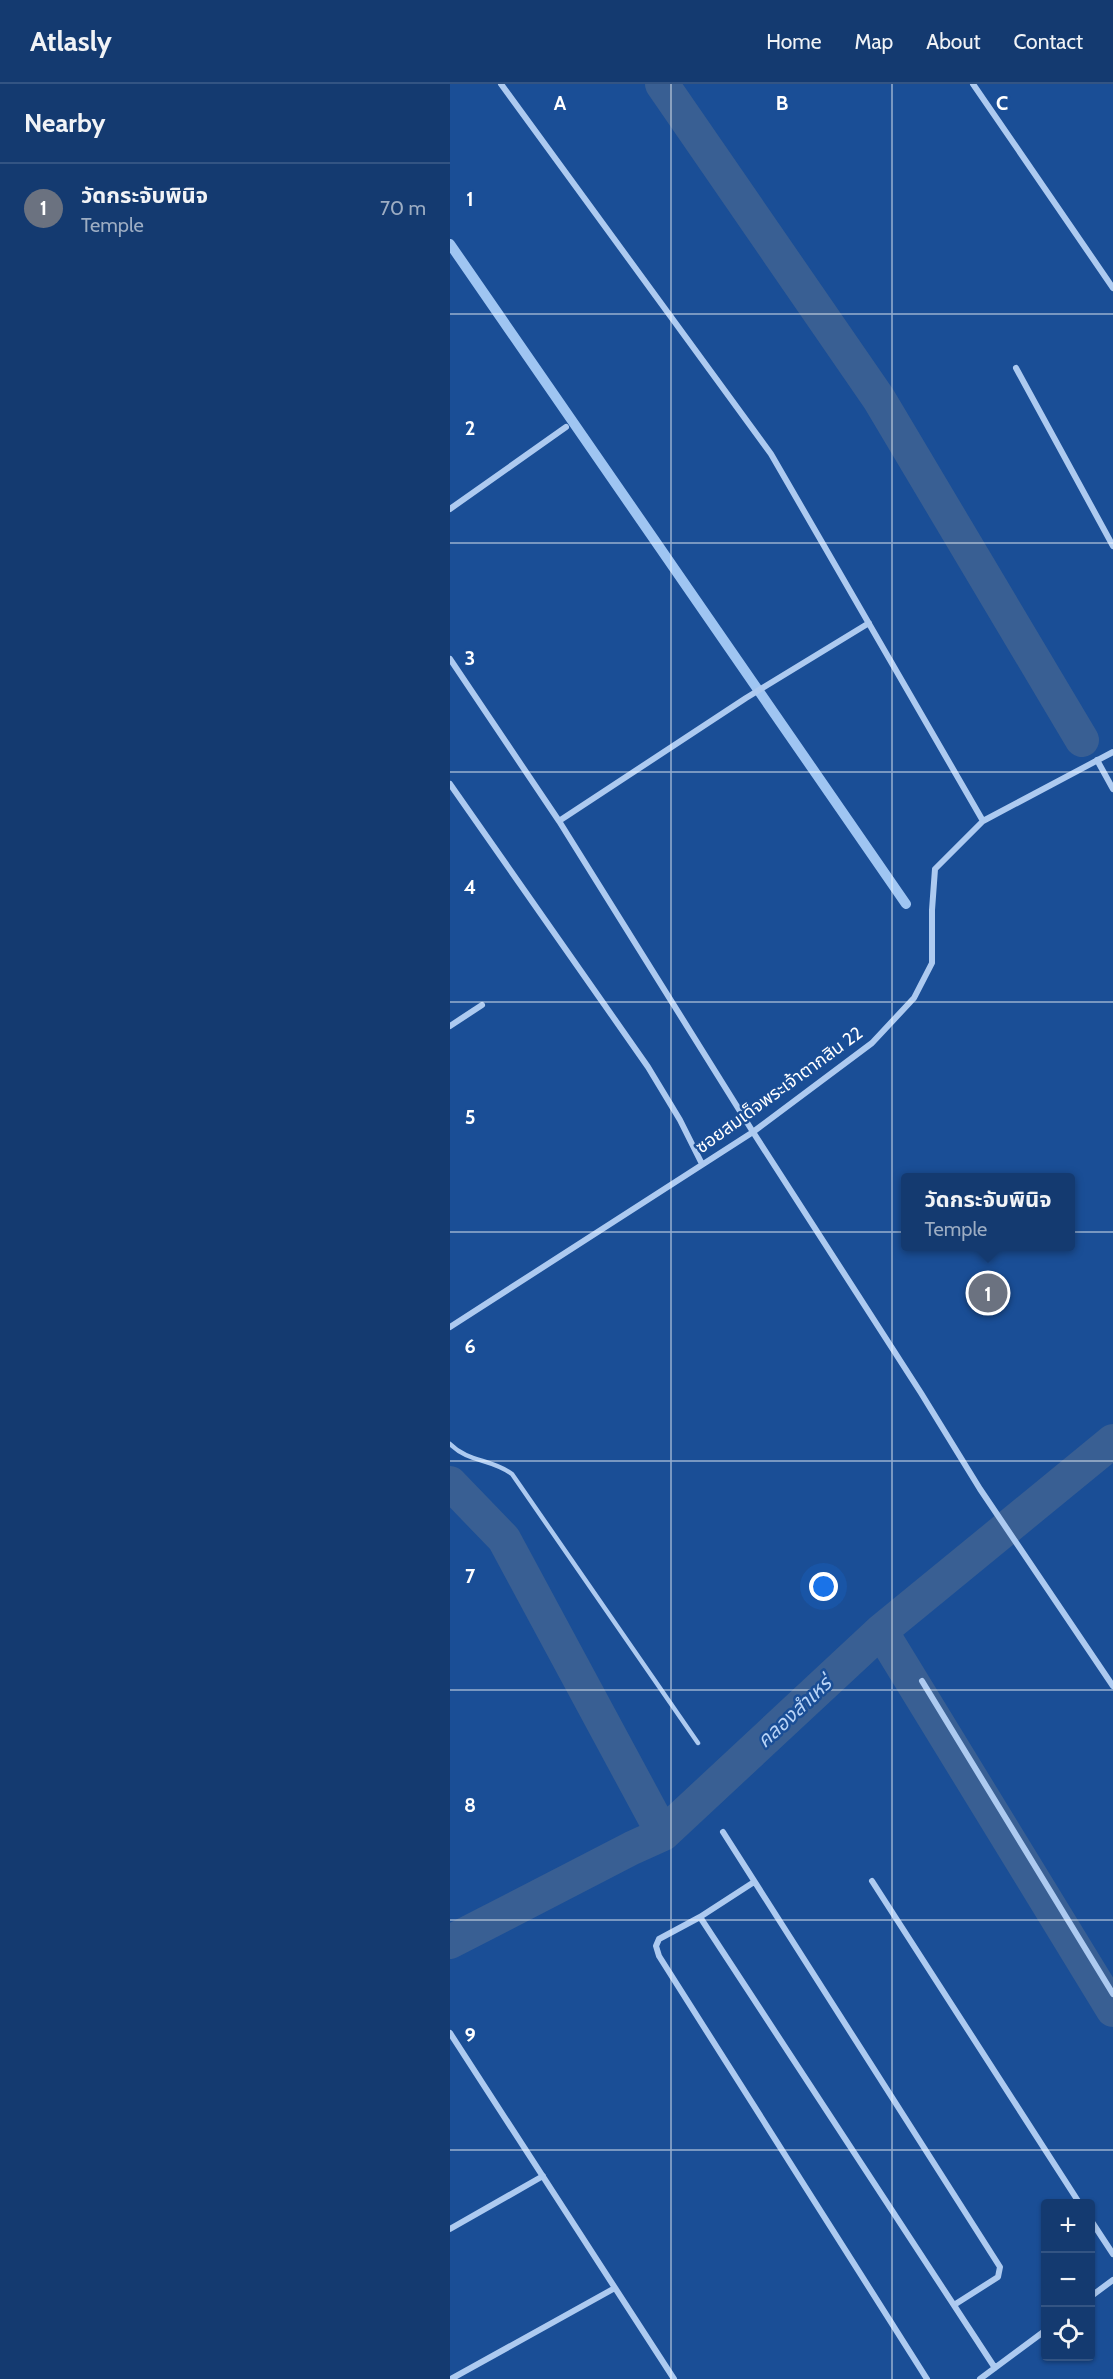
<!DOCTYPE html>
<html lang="en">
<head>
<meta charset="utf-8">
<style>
  body { margin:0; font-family:Cabin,"Noto Sans Thai",sans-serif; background:#1d4175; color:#f1f3f6 }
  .controls { position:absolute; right:18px; bottom:18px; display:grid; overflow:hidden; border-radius:6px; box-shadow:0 2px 4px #0004 }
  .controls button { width:54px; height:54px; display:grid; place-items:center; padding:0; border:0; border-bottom:2px solid #335483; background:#143a70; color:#f1f3f6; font:30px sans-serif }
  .you { position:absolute; left:374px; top:1503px; width:21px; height:21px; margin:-15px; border:4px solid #fff; border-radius:50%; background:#1a73e8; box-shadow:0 0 0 9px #1a73e833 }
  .badge { display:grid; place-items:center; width:39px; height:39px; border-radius:50%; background:#90b9f0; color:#fff; font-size:20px; font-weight:700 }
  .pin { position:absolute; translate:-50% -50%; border:3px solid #fff; box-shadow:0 2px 6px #0006 }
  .popup { position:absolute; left:451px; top:1089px; width:174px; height:78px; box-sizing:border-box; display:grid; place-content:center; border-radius:6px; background:#143a70; filter:drop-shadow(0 2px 4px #0005); font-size:20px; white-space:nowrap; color:#9dadc3 }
  .popup b { font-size:22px; color:#f1f3f6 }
  .popup::after { content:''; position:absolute; left:50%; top:100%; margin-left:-12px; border:12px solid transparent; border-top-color:#143a70 }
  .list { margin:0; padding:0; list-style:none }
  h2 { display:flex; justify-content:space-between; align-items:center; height:78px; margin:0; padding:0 24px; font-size:26px }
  h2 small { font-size:20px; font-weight:400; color:#9dadc3 }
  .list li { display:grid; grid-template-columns:39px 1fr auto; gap:18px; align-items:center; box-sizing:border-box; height:90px; padding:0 24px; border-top:2px solid #335483 }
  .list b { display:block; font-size:22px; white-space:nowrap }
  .list p { margin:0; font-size:20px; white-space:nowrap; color:#9dadc3 }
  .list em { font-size:20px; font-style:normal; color:#9dadc3 }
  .icon { flex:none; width:33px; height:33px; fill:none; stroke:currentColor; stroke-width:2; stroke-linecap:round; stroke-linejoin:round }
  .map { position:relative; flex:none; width:663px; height:2295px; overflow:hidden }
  header { display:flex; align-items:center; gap:36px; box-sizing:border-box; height:84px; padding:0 30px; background:#143a70; border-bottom:2px solid #335483 }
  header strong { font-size:28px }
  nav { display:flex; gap:33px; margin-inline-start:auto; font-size:21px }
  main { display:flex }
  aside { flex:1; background:#143a70 }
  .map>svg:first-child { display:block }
</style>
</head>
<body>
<header>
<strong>Atlasly</strong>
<nav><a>Home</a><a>Map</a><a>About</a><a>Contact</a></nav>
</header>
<main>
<aside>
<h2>Nearby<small></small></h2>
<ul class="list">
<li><span class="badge" style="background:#6b7280">1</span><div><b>วัดกระจับพินิจ</b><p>Temple</p></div><em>70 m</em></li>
</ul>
</aside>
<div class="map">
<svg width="663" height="2295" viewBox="0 0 663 2295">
  <rect width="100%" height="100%" fill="#1a4e96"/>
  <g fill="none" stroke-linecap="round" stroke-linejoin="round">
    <path stroke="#9fc5f2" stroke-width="10" d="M0,160l456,660"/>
    <path stroke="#395f93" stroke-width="34" d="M212,0l217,315 203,341
      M0,1399l54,56 159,295
      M431,1547l232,379
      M0,1858l182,-94 31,-14 218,-203 232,-190"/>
    <path stroke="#adcaf0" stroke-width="4.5" d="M0,1360c19,19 40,14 62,30l186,269"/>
    <path stroke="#adcaf0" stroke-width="6" d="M51,0l270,370 212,367
      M523,0l140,204
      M566,284l97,178
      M0,425l116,-82
      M0,575l109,162 194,311 168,261 59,96 133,197
      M647,676l16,29
      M0,700l198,283 32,53 22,44
      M109,737l187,-123 123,-75
      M0,942l32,-21
      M0,1243l303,-195 119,-89 42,-45 18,-35v-53l3,-41 48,-48 130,-69
      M472,1597l191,313
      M273,1748l277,435 -2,10 -44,28
      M422,1797l208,323
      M304,1798l-54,35 -41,22 -3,7 3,10 268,423
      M250,1833l295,451
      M0,1949l224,346
      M640,2135l23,35
      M0,2145l93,-53
      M640,2213l23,-17
      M1,2295l164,-91
      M530,2295l66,-49"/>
  </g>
  <path fill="none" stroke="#fff" stroke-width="1.5" stroke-opacity="0.55" d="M221,0v2295M442,0v2295M0,230h663M0,459h663M0,688h663M0,918h663M0,1148h663M0,1377h663M0,1606h663M0,1836h663M0,2066h663"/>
  <g text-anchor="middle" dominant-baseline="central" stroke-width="5" stroke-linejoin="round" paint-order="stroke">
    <g font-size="18" fill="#fff" stroke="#1a4e96">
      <text transform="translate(329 1006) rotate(-36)">ซอยสมเด็จพระเจ้าตากสิน 22</text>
    </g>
    <g font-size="20" font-style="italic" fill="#b9d4f7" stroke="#1a4e96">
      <text transform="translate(344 1628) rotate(-43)">คลองสำเหร่</text>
    </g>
  </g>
  <g font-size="20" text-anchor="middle" font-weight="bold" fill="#fff" stroke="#1a4e96" stroke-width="5" stroke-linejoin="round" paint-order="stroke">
    <text x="110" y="26">A</text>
    <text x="332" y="26">B</text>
    <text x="552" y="26">C</text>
    <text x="20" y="122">1</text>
    <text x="20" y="351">2</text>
    <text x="20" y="581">3</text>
    <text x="20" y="810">4</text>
    <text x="20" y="1040">5</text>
    <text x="20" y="1269">6</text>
    <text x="20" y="1499">7</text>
    <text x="20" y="1728">8</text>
    <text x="20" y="1958">9</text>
  </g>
</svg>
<div class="controls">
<button>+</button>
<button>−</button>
<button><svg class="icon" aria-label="locate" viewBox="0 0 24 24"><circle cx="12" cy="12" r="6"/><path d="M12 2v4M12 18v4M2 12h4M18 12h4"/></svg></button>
</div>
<div class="you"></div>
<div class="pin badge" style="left:538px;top:1209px;background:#6b7280">1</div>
<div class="popup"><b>วัดกระจับพินิจ</b>Temple</div>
</div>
</main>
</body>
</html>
